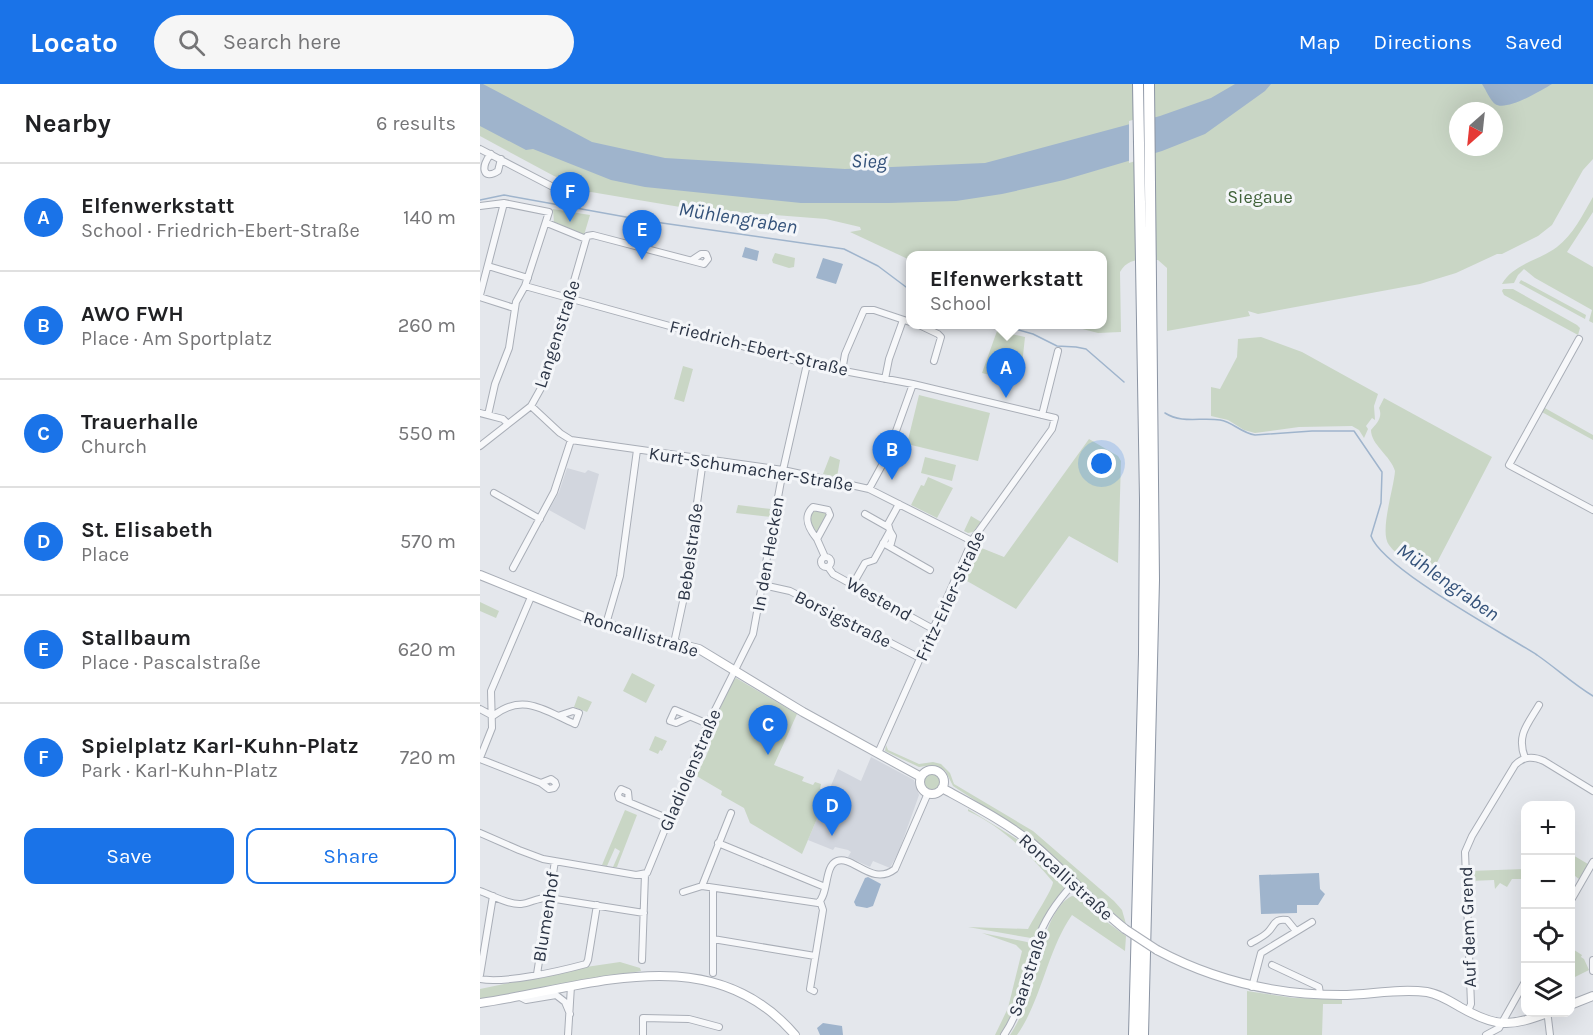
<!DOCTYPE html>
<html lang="en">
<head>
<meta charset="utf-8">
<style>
  body { margin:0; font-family:Karla,sans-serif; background:#f6f6f6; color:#202124 }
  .controls { position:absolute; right:18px; bottom:18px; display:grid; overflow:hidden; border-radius:12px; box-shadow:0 6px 24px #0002 }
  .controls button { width:54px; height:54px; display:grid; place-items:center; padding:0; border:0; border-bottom:2px solid #e0e0e0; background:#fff; color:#202124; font:30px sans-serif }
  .compass { position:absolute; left:969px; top:18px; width:54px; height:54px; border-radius:50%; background:#fff; box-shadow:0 6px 24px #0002; rotate:207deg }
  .you { position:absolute; left:622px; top:380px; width:21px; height:21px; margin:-15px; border:4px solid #fff; border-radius:50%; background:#1a73e8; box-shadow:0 0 0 9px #1a73e833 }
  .badge { display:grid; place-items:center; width:39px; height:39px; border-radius:50%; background:#1a73e8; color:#fff; font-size:20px; font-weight:700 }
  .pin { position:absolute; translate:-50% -50px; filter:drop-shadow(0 2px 3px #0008) }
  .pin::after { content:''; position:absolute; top:32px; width:21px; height:18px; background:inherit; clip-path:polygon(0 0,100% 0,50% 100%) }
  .popup { position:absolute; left:426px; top:167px; width:201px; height:78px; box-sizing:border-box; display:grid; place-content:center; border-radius:12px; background:#fff; filter:drop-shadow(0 2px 4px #0005); font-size:20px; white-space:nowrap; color:#757577 }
  .popup b { font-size:22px; color:#202124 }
  .popup::after { content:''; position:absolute; left:50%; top:100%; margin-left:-12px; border:12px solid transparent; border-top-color:#fff }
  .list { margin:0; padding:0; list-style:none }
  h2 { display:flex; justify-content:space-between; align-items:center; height:78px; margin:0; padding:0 24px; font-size:26px }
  h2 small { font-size:20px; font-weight:400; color:#757577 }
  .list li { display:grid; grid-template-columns:39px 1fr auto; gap:18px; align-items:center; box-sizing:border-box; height:108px; padding:0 24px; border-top:2px solid #e0e0e0 }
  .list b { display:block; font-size:22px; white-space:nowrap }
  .list p { margin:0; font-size:20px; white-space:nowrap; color:#757577 }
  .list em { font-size:20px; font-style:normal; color:#757577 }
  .actions { display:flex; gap:12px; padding:18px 24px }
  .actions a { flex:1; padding:14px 0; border:2px solid #1a73e8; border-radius:12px; text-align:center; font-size:21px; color:#1a73e8 }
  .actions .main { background:#1a73e8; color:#fff }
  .icon { flex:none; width:33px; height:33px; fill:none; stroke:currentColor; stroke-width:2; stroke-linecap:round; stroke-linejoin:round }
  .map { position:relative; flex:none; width:1113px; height:951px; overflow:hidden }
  header { display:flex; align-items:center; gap:36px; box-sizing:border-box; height:84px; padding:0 30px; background:#1a73e8; color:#fff }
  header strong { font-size:28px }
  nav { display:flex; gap:33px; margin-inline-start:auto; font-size:21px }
  .search { width:420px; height:54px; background:#f6f6f6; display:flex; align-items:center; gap:15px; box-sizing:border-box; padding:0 21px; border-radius:33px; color:#757577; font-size:22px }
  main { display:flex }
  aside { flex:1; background:#fff }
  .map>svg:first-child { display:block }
</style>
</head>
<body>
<header>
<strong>Locato</strong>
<div class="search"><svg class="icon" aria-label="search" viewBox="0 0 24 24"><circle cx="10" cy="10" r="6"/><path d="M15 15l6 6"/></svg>Search here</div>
<nav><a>Map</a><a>Directions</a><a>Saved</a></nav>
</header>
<main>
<aside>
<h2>Nearby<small>6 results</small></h2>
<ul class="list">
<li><span class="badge">A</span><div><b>Elfenwerkstatt</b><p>School · Friedrich-Ebert-Straße</p></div><em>140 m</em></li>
<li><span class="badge">B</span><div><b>AWO FWH</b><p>Place · Am Sportplatz</p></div><em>260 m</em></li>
<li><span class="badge">C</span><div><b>Trauerhalle</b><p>Church</p></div><em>550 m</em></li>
<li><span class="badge">D</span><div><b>St. Elisabeth</b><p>Place</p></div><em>570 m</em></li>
<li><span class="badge">E</span><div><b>Stallbaum</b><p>Place · Pascalstraße</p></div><em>620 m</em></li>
<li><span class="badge">F</span><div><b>Spielplatz Karl-Kuhn-Platz</b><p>Park · Karl-Kuhn-Platz</p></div><em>720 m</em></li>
</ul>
<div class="actions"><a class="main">Save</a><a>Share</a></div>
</aside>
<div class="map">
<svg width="1113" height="951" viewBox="0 0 1113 951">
  <rect width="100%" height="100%" fill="#e4e7ec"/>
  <path fill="#d2d6de" d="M87,384l18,5 3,-3 11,4 -14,56 -36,-20 10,-18z
    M391,673l43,23 5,15 -20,56 -9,17 -17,-7 -3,6 -22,-10 3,-5 -3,-2 -13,-3 -2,3 -25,-10 30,-71 23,12z"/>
  <path fill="#c9d6c5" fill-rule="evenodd" d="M0,0h1113v75l-10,11 -31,55 -14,11 -36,18h-5l-41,19 -36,11 -162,30 -10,-3 2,5 -83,15v-63l-9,-8c-15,0 -30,-3 -38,12l1,60 -23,1 -31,-8 35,-1v-68h-192v4l-60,-28 11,-2 -1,-3 -34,-8 -140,-11 -95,-16 -12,2 5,-6 -30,-12 -74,-40zM978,27h36v36h-36z
    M1113,113v15l-26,40 26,15v56l-4,-2 3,-11 -57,-32 -11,-9 -6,6 -4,8 -12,1c11,-20 38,-24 55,-37 16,-12 26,-33 36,-50z
    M73,125l37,6 -6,20 -30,-12z
    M295,169l20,5 -1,9 -5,1 -16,-5 -1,-3z
    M1041,196l65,35 -1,4 -66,-36z
    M1023,205h10l64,36 3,3 -2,7 -74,-40 -2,-4z
    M517,247l28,6 -3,28 -4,17 -36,-9z
    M781,253l41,15 76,42 -4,12 1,14 -3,-2 -6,8 2,3 -4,9 -5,-8 -7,-4 -53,1 -44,6 -11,-3 -16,-10 -17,-4v-29l9,2 17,-32 1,-18z
    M203,282l10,3 -9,33 -10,-3z
    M439,311l71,18 -12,48 -71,-17z
    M904,314l108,59 -60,115h-5c-12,-8 -30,-15 -38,-27 -10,-13 5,-57 6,-74 -4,-15 -24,-26 -24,-41 6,-7 12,-13 8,-22z
    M1063,323l50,28v5l-53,-29z
    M609,355l29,17 3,5 -3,102 -49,-27 -53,73 -56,-32 14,-32 30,12z
    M350,372l10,4 -3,17 -14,-3z
    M445,373l31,8 -4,16 -31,-8z
    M448,393l25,11 -16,30 -26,-13 10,-20 3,1z
    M258,421l33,4v8l-35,-4z
    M334,426l11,2 2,3 -10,17 -8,-10 2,-9z
    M491,432l10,6 -8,10 -5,1 -4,-2z
    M0,518l19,9 -3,7 -16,-7z
    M152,589l23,12 -9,18 -23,-12z
    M256,594l61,36 -23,51 30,12 -2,4 11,4 2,-3 6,2 -1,5 8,4 -26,61 -52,-31 -6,-15 -23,-13 1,-4 -29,-17h4c6,-13 18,-30 13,-43l21,-48z
    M98,612l14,6 -5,10 -13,-5z
    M175,652l12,5 -5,10 -2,-1 -2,4 -9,-4z
    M406,661l2,5 31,14 14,-2 8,2 9,9 4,11 79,47 81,70 8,9 4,14 -24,-21 -71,-66 -78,-51 -7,-14 -5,-4 -8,-3 -14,2 -34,-16z
    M443 698a9 9 0 1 1 18 0a9 9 0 1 1-18 0Z
    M488,725l52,32 45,41 -1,8 -17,23 -10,22 -6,3 -63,-11 60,2c5,-10 25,-40 25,-47 -23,-28 -52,-56 -85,-71z
    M145,726l12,5 -20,52h-4l7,-16 -5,-3 -8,18 -5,-1z
    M1091,770l17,10 -9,15 -8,-6z
    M1044,785l-3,10h-9l-5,8 -7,-4 -5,6 -1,-9 -24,1v-10z
    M592,812l10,2 22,22 22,16 -1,15 -53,-36c-25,36 -30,84 -55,120h-7c6,-9 11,-19 15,-30 9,-26 20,-97 47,-109z
    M502,849l45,9 5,3 -16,61 -15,29h-6l13,-27 14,-57 -6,-6z
    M1091,864l11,7 -1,2 3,2 5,11 -18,9z
    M140,878l20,6 1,3 -67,11 -94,18v-11l106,-22z
    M767,907l47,7 48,1v5h-19l-1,31h-75z"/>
  <path fill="#9fb4cc" d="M0,0h3l109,58 73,16 180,11 140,-6 175,-47 51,-18 24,-14h36l-6,7 -60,43 -43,17 -98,29 -62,14 -46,7 -67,2h-88l-156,-16 -34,-7 -78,-31 -7,1 -46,-24z
    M1002,0h70c-10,6 -46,28 -57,20 -5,-4 -9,-14 -13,-20z
    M265,163l14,4 -2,10 -15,-4z
    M343,174l20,6 -7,20 -20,-6z
    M839,789l1,16 5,5 -7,11h-21v8l-36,1 -2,-39z
    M388,793l13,7 -8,22 -6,2 -11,-2 -2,-4 11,-24z
    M343,939l19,3 1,9h-23l-3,-7z"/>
  <path fill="#e4e7ec" d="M675,30v41l-26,8v-42z"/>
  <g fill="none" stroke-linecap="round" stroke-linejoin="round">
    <path stroke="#9fb4cc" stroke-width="1.5" d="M0,116l24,-5 144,26 196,28 34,17 32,24
      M500,240l35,5 18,5 24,12 19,1 10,2 38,33
      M685,329c17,11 36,4 55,7 13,2 21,13 35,15l57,-4h42l28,41 -1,31 -10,33c12,33 132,97 166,119 19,13 36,29 56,41"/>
    <g stroke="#a9aeb7" stroke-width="8">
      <path id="street" d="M0,65l75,39
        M11,70c-11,12 -8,27 7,17l3,-12
        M0,122l24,-3 45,9 -24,74 -9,16 -7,46 -14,36 -7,31
        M67,139l39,16
        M8,182l40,12
        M45,202l282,78 106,20 142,34 -3,11 -79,110 -95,214
        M0,211l24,-92
        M0,213l34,11
        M437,240l21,10 3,3 -7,24
        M1099,255l-70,126 84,45
        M362,287l3,-17 19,-44h10l36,12
        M405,295l4,-20 14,-39
        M51,322l29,27 11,7 212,30 86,19 103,52
        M0,329l23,6 5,5
        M562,331l16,-64
        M0,362l51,-40 14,-25 42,-145 6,-1 111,29 4,-5 -2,-5h-5l-9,6
        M389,405l18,-33 26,-72
        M14,409l46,26
        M333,423l15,3 2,5 -13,24c-8,-10 -15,-22 -4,-32z
        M385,430l23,13
        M410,447l3,5 -3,11
        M337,455l8,18
        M403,459l47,27
        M341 478a5 5 0 1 1 10 0a5 5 0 1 1-10 0Z
        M348,483l5,7 100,55
        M33,484l41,-76 17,-52
        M373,500l12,-21 9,-3 16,-29 -2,-7 11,-20
        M283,501l27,6 130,67
        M126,540l14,-48 17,-126
        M194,559l10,-46 19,-137
        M0,625l13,7
        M13,632c30,-24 52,-5 82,8l4,-11 -6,-2 -15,5
        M209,633l-13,6 -6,-2 5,-11 33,14
        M0,674l12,-30 -1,-37 40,-94
        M1045,674c-9,-23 3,-34 14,-53
        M0,675l61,24 8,6 5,-1 2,-3 -1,-3 -4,-3 -10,4
        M149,718l-1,-10 -7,-3 -3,5 1,4 7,3 43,18
        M0,749l39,17 24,9 93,16 11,-2 61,-149 45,-90 30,-164 24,-106
        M238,759l107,44
        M222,802l29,-73
        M0,807c12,4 28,14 41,13 10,-1 17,-7 28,-6l95,15
        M203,808l19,-6 116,17c11,-9 6,-37 19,-42 16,-6 35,26 58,8l33,-76
        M1090,818l23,-40
        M233,855l102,17
        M771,859c5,-3 12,-6 17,-11 7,-7 6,-14 19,-12l9,11
        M162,876l3,-86
        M1113,876v11
        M792,881l47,22 1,7
        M233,889v-85
        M57,890l18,-113
        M0,891l13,-79
        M0,895c24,5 80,-8 106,-15l2,-4 9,-55
        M772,903l9,-34 51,-31
        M334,907l-4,-2 13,-79 -3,-9
        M40,913l6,3 30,-5 9,7 5,12
        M988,927l3,-7 -6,-152 7,-16 43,-71c9,-9 18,-9 29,-4l49,30
        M1068,934l2,17
        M88,951l3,-49
        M163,951v-17l46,1 30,8
        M524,951c19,-28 23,-61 33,-93 7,-23 21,-42 37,-59
        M1006,951l13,-7 27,-48"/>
    </g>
    <g stroke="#a9aeb7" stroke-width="10">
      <path id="secondary" d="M0,491l104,42 54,17 61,15 104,63 118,65
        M440 698a12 12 0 1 1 24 0a12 12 0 1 1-24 0Z
        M462,704c31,17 64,34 91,56 32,27 59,59 92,85
        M677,866c58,31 118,45 184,45 28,0 57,-7 86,-3 12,2 23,9 33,15 37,21 50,20 90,5
        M0,919c107,-15 230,-67 315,32
        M1090,921l23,-9"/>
    </g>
    <g stroke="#8b94a3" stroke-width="12">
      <path id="highway" d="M654,951l10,-381 1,-154 -7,-416
        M663,951l11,-455 -5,-496"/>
    </g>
    <use href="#street" stroke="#f7f8fa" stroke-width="6"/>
    <use href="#secondary" stroke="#fff" stroke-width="8"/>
    <use href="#highway" stroke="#fff" stroke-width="10"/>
    <g stroke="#a9aeb7" stroke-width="10" stroke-linecap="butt">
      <path id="secondary-bridge" d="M645,845l32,21"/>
    </g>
    <use href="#secondary-bridge" stroke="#fff" stroke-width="8"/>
  </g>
  <g text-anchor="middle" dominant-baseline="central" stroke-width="6" stroke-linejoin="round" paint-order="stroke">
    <g font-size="18" fill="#3f6138" stroke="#f4f6f9">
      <text x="780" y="113">Siegaue</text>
    </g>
    <g font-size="18" fill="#2b3445" stroke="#f4f6f9">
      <text transform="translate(77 250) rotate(-72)">Langenstraße</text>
      <text transform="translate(279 264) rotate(14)">Friedrich-Ebert-Straße</text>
      <text transform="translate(271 385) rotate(9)">Kurt-Schumacher-Straße</text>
      <text transform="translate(210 468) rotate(-82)">Bebelstraße</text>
      <text transform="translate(288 470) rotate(-80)">In den Hecken</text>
      <text transform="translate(470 512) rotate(-65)">Fritz-Erler-Straße</text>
      <text transform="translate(399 515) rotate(29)">Westend</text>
      <text transform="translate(363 535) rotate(27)">Borsigstraße</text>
      <text transform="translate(161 550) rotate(17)">Roncallistraße</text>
      <text transform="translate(210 686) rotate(-67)">Gladiolenstraße</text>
      <text transform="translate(586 793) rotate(42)">Roncallistraße</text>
      <text transform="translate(66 833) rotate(-81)">Blumenhof</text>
      <text transform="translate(988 843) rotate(-92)">Auf dem Grend</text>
      <text transform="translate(548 889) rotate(-72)">Saarstraße</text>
    </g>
    <g font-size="20" font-style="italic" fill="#34527a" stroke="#f4f6f9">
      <text transform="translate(389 77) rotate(1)">Sieg</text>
      <text transform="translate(258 134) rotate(9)">Mühlengraben</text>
      <text transform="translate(968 498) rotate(35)">Mühlengraben</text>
    </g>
  </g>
</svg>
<div class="controls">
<button>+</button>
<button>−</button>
<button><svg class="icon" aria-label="locate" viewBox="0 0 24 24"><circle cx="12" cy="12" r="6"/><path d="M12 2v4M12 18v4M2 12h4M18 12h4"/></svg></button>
<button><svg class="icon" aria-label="layers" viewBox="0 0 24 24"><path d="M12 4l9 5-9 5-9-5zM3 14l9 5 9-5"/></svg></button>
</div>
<svg class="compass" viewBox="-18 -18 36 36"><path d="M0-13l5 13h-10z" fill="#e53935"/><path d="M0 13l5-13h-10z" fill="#757577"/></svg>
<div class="you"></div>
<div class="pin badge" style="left:526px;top:314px">A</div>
<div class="popup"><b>Elfenwerkstatt</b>School</div>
<div class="pin badge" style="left:412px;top:396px">B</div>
<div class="pin badge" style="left:288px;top:671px">C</div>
<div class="pin badge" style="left:352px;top:752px">D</div>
<div class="pin badge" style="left:162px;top:176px">E</div>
<div class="pin badge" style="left:90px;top:138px">F</div>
</div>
</main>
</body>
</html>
